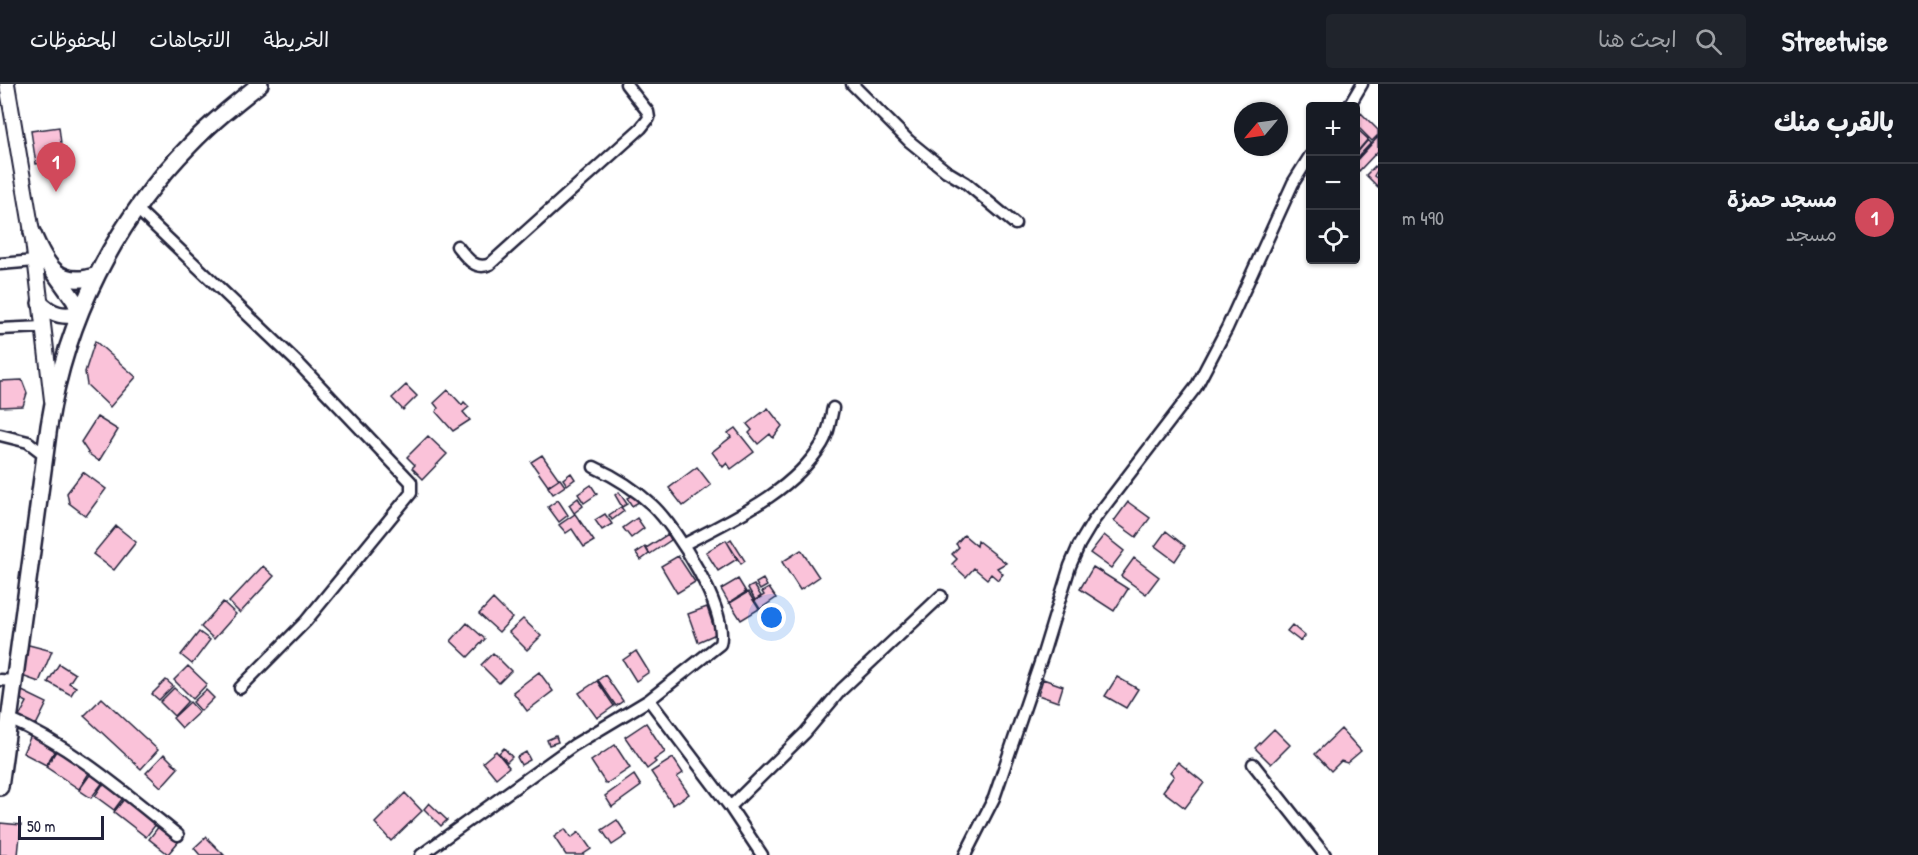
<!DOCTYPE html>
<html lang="ar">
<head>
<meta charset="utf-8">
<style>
  body { margin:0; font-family:"Patrick Hand","Playpen Sans Arabic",sans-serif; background:#20242c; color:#f1f3f6; direction:rtl }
  .controls { position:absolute; right:18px; top:18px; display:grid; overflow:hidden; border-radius:6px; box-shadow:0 2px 4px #0004 }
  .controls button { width:54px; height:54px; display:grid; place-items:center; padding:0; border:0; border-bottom:2px solid #363941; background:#171b24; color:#f1f3f6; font:30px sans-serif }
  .compass { position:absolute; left:1234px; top:18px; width:54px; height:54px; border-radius:50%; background:#171b24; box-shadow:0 2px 4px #0004; rotate:241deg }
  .scale { position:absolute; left:18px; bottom:15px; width:86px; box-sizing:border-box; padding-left:6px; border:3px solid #22223b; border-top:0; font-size:16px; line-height:21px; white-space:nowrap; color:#22223b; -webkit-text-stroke:4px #fff; paint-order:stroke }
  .you { position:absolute; left:772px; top:534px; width:21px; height:21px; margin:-15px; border:4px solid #fff; border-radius:50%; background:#1a73e8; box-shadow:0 0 0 9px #1a73e833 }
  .badge { display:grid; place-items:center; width:39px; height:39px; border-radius:50%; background:#d1495b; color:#fff; font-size:20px; font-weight:700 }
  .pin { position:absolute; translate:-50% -50px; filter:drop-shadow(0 2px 3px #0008) }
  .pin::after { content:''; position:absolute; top:32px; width:21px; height:18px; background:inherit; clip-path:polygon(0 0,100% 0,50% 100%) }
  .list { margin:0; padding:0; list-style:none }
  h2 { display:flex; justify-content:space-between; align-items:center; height:78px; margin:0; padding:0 24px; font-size:26px }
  h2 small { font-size:20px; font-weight:400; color:#9ea1a6 }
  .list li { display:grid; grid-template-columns:39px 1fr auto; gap:18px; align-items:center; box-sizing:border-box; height:108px; padding:0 24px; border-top:2px solid #363941 }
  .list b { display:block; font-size:22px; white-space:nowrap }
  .list p { margin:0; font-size:20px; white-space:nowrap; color:#9ea1a6 }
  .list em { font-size:20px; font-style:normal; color:#9ea1a6 }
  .icon { flex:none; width:33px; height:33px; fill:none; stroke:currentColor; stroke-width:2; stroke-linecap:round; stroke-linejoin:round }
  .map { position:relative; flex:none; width:1378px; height:771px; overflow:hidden; direction:ltr }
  header { display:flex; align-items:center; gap:36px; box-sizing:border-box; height:84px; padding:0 30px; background:#171b24; border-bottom:2px solid #363941 }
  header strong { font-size:28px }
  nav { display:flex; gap:33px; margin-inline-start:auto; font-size:21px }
  .search { width:420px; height:54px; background:#20242c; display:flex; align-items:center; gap:15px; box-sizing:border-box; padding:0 21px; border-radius:6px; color:#9ea1a6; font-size:22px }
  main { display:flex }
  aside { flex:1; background:#171b24 }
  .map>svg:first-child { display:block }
</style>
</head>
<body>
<header>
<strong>Streetwise</strong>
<div class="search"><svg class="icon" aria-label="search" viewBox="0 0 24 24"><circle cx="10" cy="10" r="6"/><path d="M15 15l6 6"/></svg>ابحث هنا</div>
<nav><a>الخريطة</a><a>الاتجاهات</a><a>المحفوظات</a></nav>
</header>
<main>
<aside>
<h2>بالقرب منك<small></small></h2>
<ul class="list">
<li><span class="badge">1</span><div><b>مسجد حمزة</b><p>مسجد</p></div><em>490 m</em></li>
</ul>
</aside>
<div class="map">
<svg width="1378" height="771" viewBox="0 0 1378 771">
  <rect width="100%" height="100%" fill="#fff"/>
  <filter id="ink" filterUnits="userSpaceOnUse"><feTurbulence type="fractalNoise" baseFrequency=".0167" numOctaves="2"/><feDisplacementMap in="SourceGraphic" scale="12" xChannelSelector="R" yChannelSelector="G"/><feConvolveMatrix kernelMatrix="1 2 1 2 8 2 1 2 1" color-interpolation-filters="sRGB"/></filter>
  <g filter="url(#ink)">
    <path fill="#fac2d9" stroke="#22223b" stroke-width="1.5" d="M1361,29l17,17v5l-6,6 -16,-16v-7z
      M59,43l4,33 -27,4 -5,-33z
      M1356,44l12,11 -12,14z
      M1378,53v14l-19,20 -3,-4v-6z
      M1368,56l3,3 -15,16v-5z
      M1375,82l3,3 -4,7 4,3v8l-12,-12z
      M95,257l41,36 -26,30 -23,-22 -2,-13z
      M22,296l5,13 -4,13 -23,1v-26z
      M406,301l11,11 -14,14 -11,-12z
      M448,306l14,15 2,-3 5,5 -6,5 7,8 -17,11 -17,-19 2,-4 -4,-5z
      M768,324l14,18 -9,12 -3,-4 -12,10 -9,-11 3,-3 -5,-6z
      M97,333l21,13 -19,31 -10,-7 -8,-12z
      M735,344l19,24 -23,17 -4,-6 -4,4 -11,-15 19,-15 -3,-4z
      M428,352l19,18 -24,25 -11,-11 3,-3 -8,-8z
      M542,371l17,24 -11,7 -17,-24z
      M697,383l14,18 -28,21 -14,-18z
      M83,388l23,17 -20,27 -17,-13 -2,-10z
      M571,389l4,6 -8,6 -4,-6z
      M560,395l5,7 -12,8 -5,-7z
      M591,401l6,9 -13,9 -6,-9z
      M619,408l8,12 -5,3 -7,-12z
      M634,410l5,8 -7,4 -5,-8z
      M578,414l5,8 -9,7 -5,-8z
      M558,416l10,15 -9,7 -11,-15z
      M1128,418l22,16 -14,19 -22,-16z
      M621,423l3,4 -12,9 -3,-5z
      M575,430l19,27 -10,6 -12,-18 -6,4 -7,-8z
      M605,430l7,10 -10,6 -7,-10z
      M637,434l7,10 -13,10 -8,-10z
      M116,442l20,16 -22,28 -21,-16z
      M1166,447l19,15 -10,15 -20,-15z
      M668,450l3,6 -21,14 -4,-6z
      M964,451l13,11 1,-5 28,22 -9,5 6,6 -5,6 -7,-6 -4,5 -13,-11 -8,9 -14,-13 5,-5 -5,-5 7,-7 -3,-3z
      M1104,451l20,16 -13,17 -21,-15z
      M731,455l14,22 -4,3 -14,-22z
      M726,456l11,19 -19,12 -12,-19z
      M645,463l4,7 -8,6 -5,-7z
      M801,466l18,27 -19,13 -18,-28z
      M678,472l17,26 -18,11 -16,-27z
      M1134,474l25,19 -13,17 -25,-18z
      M263,482l11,10 -34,37 -11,-11z
      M1093,483l35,22 -14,22 -34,-22z
      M738,495l8,13 -17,11 -8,-14z
      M763,495l4,7 -7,4 -4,-7z
      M754,501l7,11 -6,4 -7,-12z
      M769,504l7,10 -16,11 -5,-8 9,-6 -2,-3z
      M748,508l11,17 -18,11 -11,-17z
      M493,515l19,19 -13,14 -20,-18z
      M223,518l13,12 -22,25 -13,-12z
      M707,523l9,27 -18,8 -10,-28z
      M523,535l18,17 -14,14 -18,-18z
      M467,539l18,16 -17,18 -17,-16z
      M1292,541l13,11 -5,5 -13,-10z
      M199,548l11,8 -18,24 -11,-9z
      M25,560l27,7 -13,31 -17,-6z
      M636,567l13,21 -13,9 -13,-21z
      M493,569l18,18 -12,12 -18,-18z
      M59,580l16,10 -6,9 7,4 -5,8 -23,-13z
      M188,582l19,18 -14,15 -19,-19z
      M539,588l14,19 -26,20 -14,-19z
      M605,591l18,26 -7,5 -18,-26z
      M1117,593l21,12 -12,19 -21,-12z
      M1043,595l20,7 -5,16 -20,-7z
      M166,596l7,6 -14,14 -7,-6z
      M597,597l17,25 -17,12 -18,-25z
      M174,604l14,13 -14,15 -14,-14z
      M18,605l29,14 -11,22 -17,-8 8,-15 -12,-6z
      M206,606l8,8 -13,13 -8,-9z
      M102,614l56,52 -17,19 -57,-53z
      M190,618l9,10 -17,16 -9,-10z
      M646,639l19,29 -11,8 2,2 -9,7 -22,-32z
      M1274,645l16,16 -19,19 -16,-16z
      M1341,645l20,22 -14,12 -6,-2 -10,10 -16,-17z
      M32,649l24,16 -10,16 -23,-12z
      M556,652l2,6 -9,3 -2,-5z
      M615,661l15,23 -24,16 -15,-23z
      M58,664l33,22 -12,19 -33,-22z
      M504,664l8,9 -5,5 -8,-9z
      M496,667l13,16 -13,11 -13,-16z
      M526,668l4,8 -9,5 -4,-8z
      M164,670l14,14 -17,19 -15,-14z
      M673,674l10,15 -6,4 12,17 -16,11 -22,-33z
      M1178,678l26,21 -19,25 -22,-17 11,-15 -4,-4z
      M92,688l12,9 -13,17 -12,-8z
      M634,691l7,11 -29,21 -7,-11z
      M105,697l20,14 -11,15 -19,-14z
      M405,709l17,18 -31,30 -16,-18z
      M125,714l32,25 -11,14 -32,-25z
      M429,719l18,17 -6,6 -17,-17z
      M617,736l10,15 -15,10 -10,-15z
      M0,739l21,2 -3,30h-18z
      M159,742l20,15 -11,13 -19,-15z
      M565,745l6,9 8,-6 12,17 -9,6h-16l-12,-18z
      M206,753l18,18h-24l-6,-7z"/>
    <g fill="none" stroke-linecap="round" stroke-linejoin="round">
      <g stroke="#22223b" stroke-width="15">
        <path id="minor" d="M852,0l57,57 37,30 20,12 49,41
          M1349,22l13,-22
          M137,125l162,155 112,118v11l-105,128 -66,67
          M457,162c9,11 18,25 33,18l151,-136 8,-10 -1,-6 -22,-28
          M0,180l35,-3
          M0,245l43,-2
          M0,351l28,7 17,13
          M683,461c49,-26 109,-52 139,-101 7,-11 8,-23 11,-36
          M0,596l14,1
          M649,616l81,107 32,48
          M9,635c64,28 115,73 169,116
          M1253,680l72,91
          M730,723l75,-74 36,-43 100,-94
          M421,771l153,-110 75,-45 71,-56c9,-33 -44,-117 -68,-139 -18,-17 -36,-28 -58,-38
          M965,771l29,-57 49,-144 27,-88 9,-21 15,-25 102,-133 31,-59 66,-145 17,-27"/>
      </g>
      <g stroke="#22223b" stroke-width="18">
        <path id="tertiary" d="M7,0l25,148 20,168"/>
      </g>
      <g stroke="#22223b" stroke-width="20">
        <path id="secondary" d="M32,148c13,31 26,58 65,43
          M54,188l20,28 6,12
          M40,219c12,12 24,15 40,10
          M0,703l49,-361c17,-107 66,-205 142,-282 21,-22 45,-41 69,-60"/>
      </g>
      <use href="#minor" stroke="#fff" stroke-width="10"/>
      <use href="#tertiary" stroke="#fff" stroke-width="14"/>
      <use href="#secondary" stroke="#fff" stroke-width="15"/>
    </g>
  </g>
</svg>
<div class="controls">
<button>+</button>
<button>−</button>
<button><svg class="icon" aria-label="locate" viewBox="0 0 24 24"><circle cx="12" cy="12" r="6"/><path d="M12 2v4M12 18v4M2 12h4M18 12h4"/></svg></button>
</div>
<svg class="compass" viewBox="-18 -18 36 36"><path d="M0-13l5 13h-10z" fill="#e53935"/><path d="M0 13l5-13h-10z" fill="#9ea1a6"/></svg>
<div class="scale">50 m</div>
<div class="you"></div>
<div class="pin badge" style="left:56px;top:108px">1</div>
</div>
</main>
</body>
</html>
